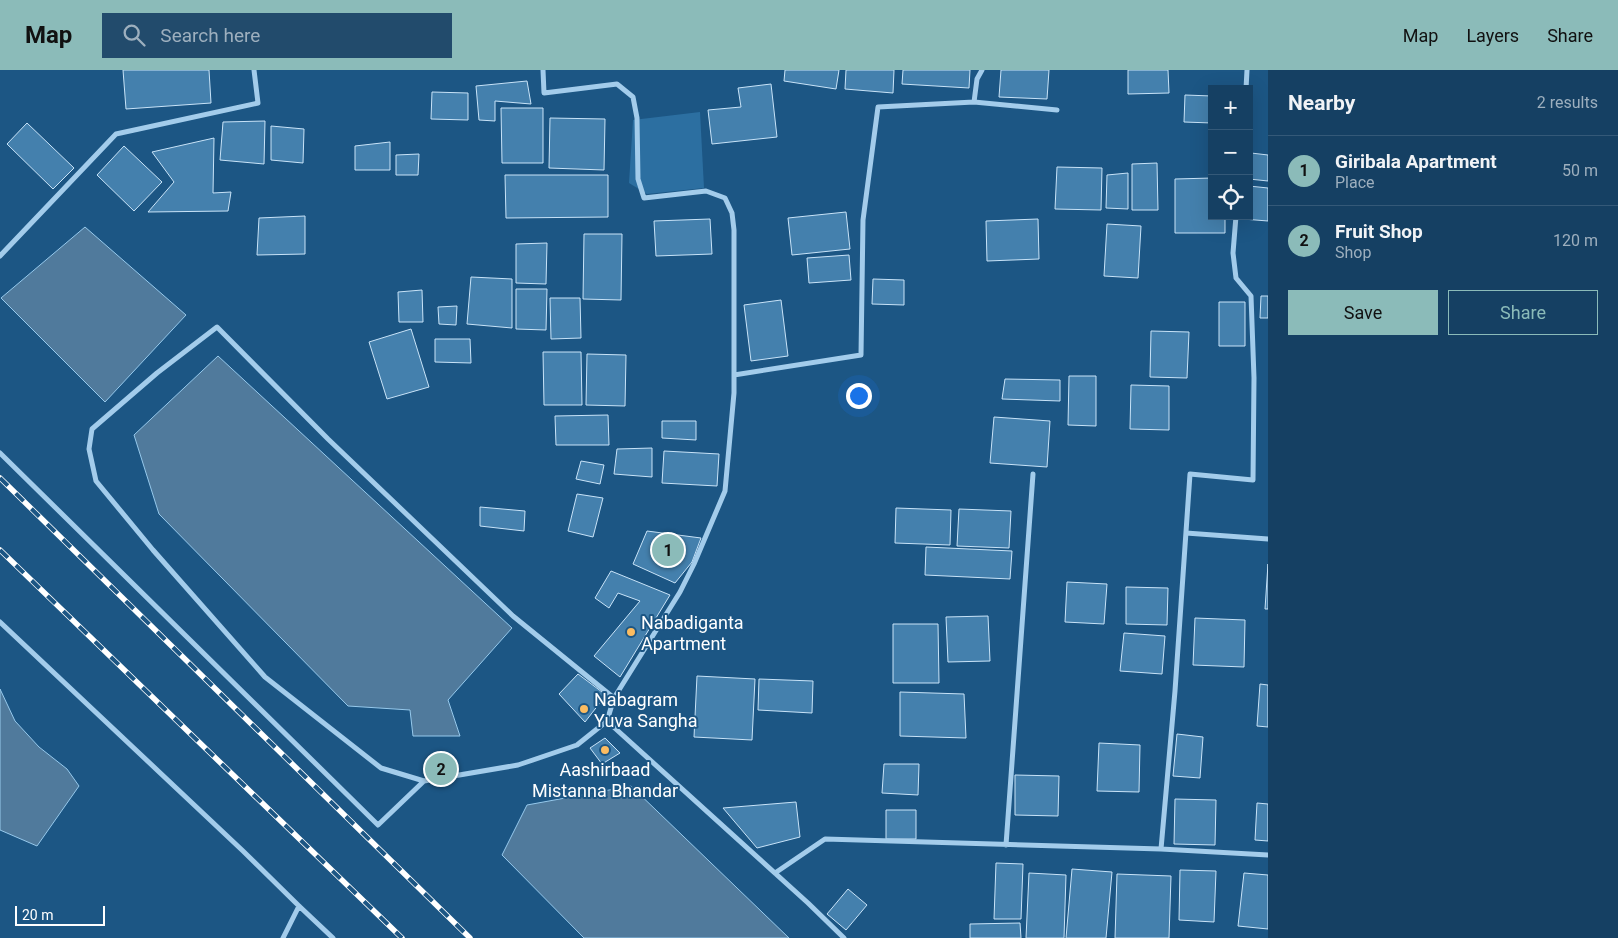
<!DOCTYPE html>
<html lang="en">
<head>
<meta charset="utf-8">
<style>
  body { margin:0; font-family:Roboto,sans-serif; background:#224b6c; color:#f1f3f6 }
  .controls { position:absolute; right:15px; top:15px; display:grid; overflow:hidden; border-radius:0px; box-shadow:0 5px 20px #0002 }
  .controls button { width:45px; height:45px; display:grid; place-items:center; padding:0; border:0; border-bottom:1px solid #345978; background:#154063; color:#f1f3f6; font:25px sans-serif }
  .scale { position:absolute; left:15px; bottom:12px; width:90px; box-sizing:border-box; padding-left:5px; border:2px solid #fff; border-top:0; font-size:14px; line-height:18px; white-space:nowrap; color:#fff; -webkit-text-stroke:4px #1c5684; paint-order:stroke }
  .you { position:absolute; left:858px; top:325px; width:18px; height:18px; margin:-12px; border:4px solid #fff; border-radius:50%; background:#1a73e8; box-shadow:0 0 0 8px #1a73e833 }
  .badge { display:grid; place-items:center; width:32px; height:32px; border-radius:50%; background:#8bbbb9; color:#111; font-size:16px; font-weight:700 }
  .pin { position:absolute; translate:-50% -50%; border:2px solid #fff; box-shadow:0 1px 5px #0006 }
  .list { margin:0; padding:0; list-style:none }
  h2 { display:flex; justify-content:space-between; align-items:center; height:65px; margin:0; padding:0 20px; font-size:21px }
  h2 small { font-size:16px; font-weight:400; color:#9dafbe }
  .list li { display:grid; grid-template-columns:32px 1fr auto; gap:15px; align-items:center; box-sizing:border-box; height:70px; padding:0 20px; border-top:1px solid #345978 }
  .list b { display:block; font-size:19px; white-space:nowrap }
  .list p { margin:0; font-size:16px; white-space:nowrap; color:#9dafbe }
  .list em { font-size:16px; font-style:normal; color:#9dafbe }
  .actions { display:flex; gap:10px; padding:15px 20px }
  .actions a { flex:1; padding:11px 0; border:1px solid #8bbbb9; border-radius:0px; text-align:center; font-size:18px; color:#8bbbb9 }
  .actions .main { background:#8bbbb9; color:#111 }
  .icon { flex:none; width:28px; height:28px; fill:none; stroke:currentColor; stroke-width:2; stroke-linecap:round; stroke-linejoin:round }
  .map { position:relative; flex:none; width:1268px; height:868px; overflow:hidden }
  header { display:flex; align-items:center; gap:30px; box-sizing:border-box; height:70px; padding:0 25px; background:#8bbbb9; color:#111 }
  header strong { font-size:24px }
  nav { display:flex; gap:28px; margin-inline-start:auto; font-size:18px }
  .search { width:350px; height:45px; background:#224b6c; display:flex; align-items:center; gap:12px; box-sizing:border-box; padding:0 18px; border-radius:0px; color:#9dafbe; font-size:19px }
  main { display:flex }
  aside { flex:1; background:#154063 }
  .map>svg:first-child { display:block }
</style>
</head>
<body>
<header>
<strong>Map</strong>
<div class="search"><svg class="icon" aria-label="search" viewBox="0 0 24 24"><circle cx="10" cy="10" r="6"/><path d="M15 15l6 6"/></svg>Search here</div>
<nav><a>Map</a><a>Layers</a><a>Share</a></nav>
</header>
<main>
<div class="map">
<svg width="1268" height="868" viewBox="0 0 1268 868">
  <rect width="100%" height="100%" fill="#1c5684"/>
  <path fill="#2c6fa1" d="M700,42l4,76 -57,6 -18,-11 4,-63z"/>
  <path fill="#507a9c" stroke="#96c9ec" d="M85,157l101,88 -81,87 -104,-104z
    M218,286l294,272 -64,72 12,36h-47l-3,-26 -62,-4 -189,-192 -25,-79z
    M0,619l15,32 24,26 28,22 12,17 -42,60 -37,-16z
    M631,716l158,152h-205l-82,-83 25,-50z"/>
  <path fill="#4480ad" stroke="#c8e3f8" d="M123,0h86l2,33 -85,6z
    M785,0h54l-3,19 -52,-8z
    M846,0h48l-1,23 -48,-4z
    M903,0h67l-1,18 -67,-4z
    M1001,0h48l-2,29 -48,-2z
    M1128,0h40l1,23 -41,1z
    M527,11l4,23 -36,-3v20l-16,-1 -3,-34z
    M771,14l6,53 -65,7 -4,-34 33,-3 -3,-19z
    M432,22l36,1v27l-37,-1z
    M1185,25l27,1v27l-28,-1z
    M501,38h42v55h-41z
    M550,48l55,1 -1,51 -55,-2z
    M265,51l-1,43 -44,-4 3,-38z
    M27,53l47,45 -21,21 -46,-45z
    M271,56l33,3 -1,34 -32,-3z
    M214,68l-1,55 18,-1 -3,19 -80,1 26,-30 -22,-30z
    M390,72v28h-35v-24z
    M124,76l38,36 -28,29 -37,-36z
    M1251,83l17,2v26l-19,-2z
    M419,84l-1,21h-22v-20z
    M1157,93l1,47h-26v-46z
    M1057,97l45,1 -1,42 -46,-1z
    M1128,103v36l-22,-1 1,-33z
    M505,105h103v42l-102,1z
    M1212,108v38h13v17h-50v-54z
    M1249,116l19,2v33l-25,-2v-3h6z
    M846,142l4,37 -58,6 -4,-37z
    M305,146v38l-48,1 2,-37z
    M710,149l2,35 -56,2 -2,-35z
    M1038,149l1,40 -52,2 -1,-40z
    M1107,154l34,2 -3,52 -34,-2z
    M584,164h38l-1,66 -38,-1z
    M547,173l-1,41 -30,-1v-39z
    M849,185l2,25 -42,3 -2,-25z
    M471,207l41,2v49l-45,-4z
    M873,209l31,1v25l-32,-1z
    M516,219h31l-1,41 -30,-1z
    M422,220l1,32h-24l-1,-30z
    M1261,226h7v22h-8z
    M550,228h30l1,40 -30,1z
    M781,230l7,56 -37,5 -7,-56z
    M1219,232h26v44h-26z
    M457,236l-1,19 -17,-1 -1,-17z
    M411,259l18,58 -42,12 -18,-57z
    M1151,261l38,1 -2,46 -37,-1z
    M435,269h35l1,24 -36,-1z
    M543,282h38l1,53h-38z
    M587,284l39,1 -1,51 -39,-1z
    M1069,306h27v50l-28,-1z
    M1005,309l55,1v21l-58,-2z
    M1131,315l38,1v44l-39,-1z
    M608,345l1,30h-53l-1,-29z
    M994,347l56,4 -3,46 -57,-4z
    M662,351h34v19l-34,-2z
    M652,378v29l-38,-3 3,-25z
    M664,381l55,3 -2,32 -55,-3z
    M581,391l23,4 -4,19 -24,-5z
    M577,424l26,4 -10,39 -25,-6z
    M480,437l45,4 -1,20 -44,-5z
    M896,438l55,2 -1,35 -55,-2z
    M959,439l52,2 -2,37 -52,-2z
    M647,461l54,7 -9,24 -17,21 -42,-19z
    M926,477l86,4 -2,28 -85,-4z
    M1268,494v45h-3z
    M611,501l59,24 -50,82 -26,-21 46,-55 -22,-8 -9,15 -14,-10z
    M1067,512l40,2 -3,40 -39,-2z
    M1126,517l42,1 -1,37 -41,-1z
    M988,546l2,45 -42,1 -2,-45z
    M1195,548l50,2 -1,47 -51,-2z
    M893,554h45l1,59h-46z
    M1124,563l41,3 -3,38 -42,-3z
    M578,604l28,21 -21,27 -26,-28z
    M697,606l58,3 -3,61 -58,-3z
    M759,609l54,2 -1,32 -54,-3z
    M1260,614l8,1v42l-11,-1z
    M900,622l64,2 2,44 -66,-2z
    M1177,664l26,3 -3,41 -27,-2z
    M605,668l15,15 -18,11 -12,-16z
    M1099,673l41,2 -1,47 -42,-1z
    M884,694h35l-1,31 -36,-2z
    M1015,705l44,1 -1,40 -43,-1z
    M1175,729l41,1 -1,45 -41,-1z
    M796,732l4,35 -43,11 -34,-40z
    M1257,733l11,1v37l-13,-1z
    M886,740h30v29h-30z
    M996,793l27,1 -2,55h-27z
    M1072,799l40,3 -6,66h-40z
    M1180,800l36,1 -2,51 -35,-2z
    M1029,803l37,2 -2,63h-38z
    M1244,803l24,2v54l-30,-3z
    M1117,804l54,2 -2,62h-54z
    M848,819l19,16 -21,25 -19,-16z
    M1020,853l1,15h-51v-14z"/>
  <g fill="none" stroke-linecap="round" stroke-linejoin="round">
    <path stroke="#a3cceb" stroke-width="5" d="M543,0l1,23 73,-9 16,13 4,21 1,61 6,19 62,-7 19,7 7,15 2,17v145
      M1246,19l1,-19
      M974,32l3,-23 5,-9
      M0,186l116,-122 142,-31 -4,-33
      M0,383l378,372 46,-44 94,-16 59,-20 30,-24 201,182 36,35
      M1186,463l82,6
      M0,552l243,229 56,55 34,32
      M607,651l7,-23 66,-106 14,-28 31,-73 9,-98v-18l127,-20 2,-135 15,-113 96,-5 83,8
      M424,711l-43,-13 -116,-91 -112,-127 -57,-69 -7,-32 3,-20 65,-56 60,-46 111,112 185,177 101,82
      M1006,775l27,-371
      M1161,779l14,-158 15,-217 63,6 1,-102 -3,-82 -15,-18 -3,-25 3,-37
      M775,803l50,-34 336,10 107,6
      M283,868l16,-32"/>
    <g stroke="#fff" stroke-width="5.5">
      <path id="rail" d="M0,408l470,460
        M0,480l402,388"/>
    </g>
    <use href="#rail" stroke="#1c5684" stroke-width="4" stroke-dasharray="11" stroke-linecap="butt"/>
  </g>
  <g fill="#fbbc61" stroke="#1c5684" stroke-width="2">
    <circle cx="631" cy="562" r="5"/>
    <circle cx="584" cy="639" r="5"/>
    <circle cx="605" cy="680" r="5"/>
  </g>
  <g text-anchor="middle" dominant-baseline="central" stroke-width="4" stroke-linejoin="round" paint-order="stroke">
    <g font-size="18" fill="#fff" stroke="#1c5684" text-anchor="start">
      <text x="641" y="552">Nabadiganta<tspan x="641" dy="21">Apartment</tspan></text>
      <text x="594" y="629">Nabagram<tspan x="594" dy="21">Yuva Sangha</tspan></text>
      <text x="605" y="699" text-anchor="middle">Aashirbaad<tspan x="605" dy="21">Mistanna Bhandar</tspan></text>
    </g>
  </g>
</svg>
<div class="controls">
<button>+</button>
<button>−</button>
<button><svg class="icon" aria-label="locate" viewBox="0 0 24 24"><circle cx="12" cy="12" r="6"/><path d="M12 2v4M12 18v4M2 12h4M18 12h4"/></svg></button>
</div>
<div class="scale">20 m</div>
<div class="you"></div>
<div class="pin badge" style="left:668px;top:480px">1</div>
<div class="pin badge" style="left:441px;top:699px">2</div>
</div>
<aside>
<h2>Nearby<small>2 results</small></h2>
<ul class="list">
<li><span class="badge">1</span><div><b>Giribala Apartment</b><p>Place</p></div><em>50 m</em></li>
<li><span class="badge">2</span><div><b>Fruit Shop</b><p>Shop</p></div><em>120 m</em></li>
</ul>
<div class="actions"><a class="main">Save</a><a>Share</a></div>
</aside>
</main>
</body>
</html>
